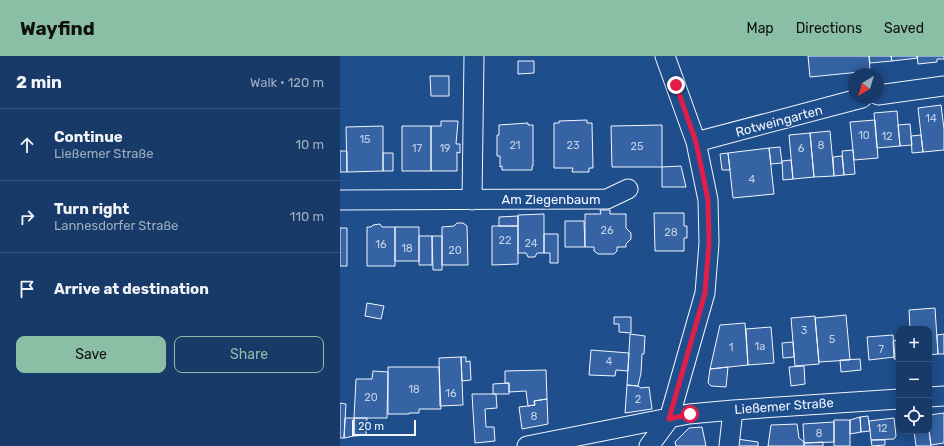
<!DOCTYPE html>
<html lang="en">
<head>
<meta charset="utf-8">
<style>
  body { margin:0; font-family:Rubik,sans-serif; background:#244571; color:#f1f3f6 }
  .controls { position:absolute; right:12px; bottom:12px; display:grid; overflow:hidden; border-radius:8px; box-shadow:0 2px 10px #0003 }
  .controls button { width:36px; height:36px; display:grid; place-items:center; padding:0; border:0; border-bottom:1px solid #36547d; background:#173a69; color:#f1f3f6; font:20px sans-serif }
  .compass { position:absolute; left:508px; top:12px; width:36px; height:36px; border-radius:50%; background:#173a69; box-shadow:0 2px 10px #0003; rotate:218deg }
  .scale { position:absolute; left:12px; bottom:10px; width:64px; box-sizing:border-box; padding-left:4px; border:2px solid #f2f6ff; border-top:0; font-size:11px; line-height:14px; white-space:nowrap; color:#f2f6ff; -webkit-text-stroke:3px #1f4e8c; paint-order:stroke }
  .stop { position:absolute; width:12px; height:12px; margin:-9px; border:3px solid #e11d48; border-radius:50%; background:#fff }
  .stop.end { background:#e11d48; border-color:#fff; box-shadow:0 1px 4px #0008 }
  .list { margin:0; padding:0; list-style:none }
  h2 { display:flex; justify-content:space-between; align-items:center; height:52px; margin:0; padding:0 16px; font-size:17px }
  h2 small { font-size:13px; font-weight:400; color:#9eadc0 }
  .list li { display:grid; grid-template-columns:26px 1fr auto; gap:12px; align-items:center; box-sizing:border-box; height:72px; padding:0 16px; border-top:1px solid #36547d }
  .list b { display:block; font-size:15px; white-space:nowrap }
  .list p { margin:0; font-size:13px; white-space:nowrap; color:#9eadc0 }
  .list em { font-size:13px; font-style:normal; color:#9eadc0 }
  .actions { display:flex; gap:8px; padding:12px 16px }
  .actions a { flex:1; padding:9px 0; border:1px solid #8abfa5; border-radius:8px; text-align:center; font-size:14px; color:#8abfa5 }
  .actions .main { background:#8abfa5; color:#111 }
  .icon { flex:none; width:22px; height:22px; fill:none; stroke:currentColor; stroke-width:2; stroke-linecap:round; stroke-linejoin:round }
  .map { position:relative; flex:none; width:604px; height:390px; overflow:hidden }
  header { display:flex; align-items:center; gap:24px; box-sizing:border-box; height:56px; padding:0 20px; background:#8abfa5; color:#111 }
  header strong { font-size:19px }
  nav { display:flex; gap:22px; margin-inline-start:auto; font-size:14px }
  main { display:flex }
  aside { flex:1; background:#173a69 }
  .map>svg:first-child { display:block }
</style>
</head>
<body>
<header>
<strong>Wayfind</strong>
<nav><a>Map</a><a>Directions</a><a>Saved</a></nav>
</header>
<main>
<aside>
<h2>2 min<small>Walk · 120 m</small></h2>
<ul class="list">
<li><svg class="icon" aria-label="ahead" viewBox="0 0 24 24"><path d="M12 20V5M6 11l6-6 6 6"/></svg><div><b>Continue</b><p>Ließemer Straße</p></div><em>10 m</em></li>
<li><svg class="icon" aria-label="right" viewBox="0 0 24 24"><path d="M7 20v-9h11M14 6l5 5-5 5"/></svg><div><b>Turn right</b><p>Lannesdorfer Straße</p></div><em>110 m</em></li>
<li><svg class="icon" aria-label="arrive" viewBox="0 0 24 24"><path d="M6 21V4h12l-3 4 3 4H6"/></svg><div><b>Arrive at destination</b></div></li>
</ul>
<div class="actions"><a class="main">Save</a><a>Share</a></div>
</aside>
<div class="map">
<svg width="604" height="390" viewBox="0 0 604 390">
  <rect width="100%" height="100%" fill="#1f4e8c"/>
  <path fill="#3563a3" stroke="#f2f6ff" d="M468,0h61l1,15 -60,6z
    M529,0h22l1,5 -22,2z
    M551,0h26l1,2 -26,3z
    M577,0h27v3h-7v3l-19,2z
    M178,5h16v12l-16,1z
    M90,20h19v20h-18z
    M601,49l3,24v21l-21,2 -5,-44z
    M557,55l3,35 -23,2 -3,-35z
    M247,64v3h5l1,45h-4v4h-17l1,-4h-19v-45h5v-2z
    M535,64l3,38 -24,2 -4,-38z
    M101,65h17l-2,23h4v9l-3,-1v19h-26v-45h10z
    M188,67v2h5v41h-1v4h-30v-4l-2,1v-11h-3v-21h2v-10z
    M570,68l2,21 -12,1 -2,-21z
    M322,69v42h-50l-1,-41z
    M43,70v45l-36,1 -1,-45z
    M62,70h29v45h-29z
    M490,75l4,45 -20,1 -4,-44z
    M470,77l4,44 -21,2 -4,-44z
    M581,79l2,17 -11,1 -1,-17z
    M440,91l2,16 -11,1 -2,-16z
    M429,92l5,46 -41,4 -5,-45z
    M513,94l2,24 -11,1 -2,-24z
    M0,95h7v21h-7z
    M43,97h10v18h-10z
    M388,97l2,17h-8l-2,-16z
    M502,100l2,19 -10,1 -1,-19z
    M451,104l2,19 -10,1 -1,-19z
    M341,110l5,21h-24v-20z
    M260,154h10v4h16v14l5,5v6l-5,5v3h-9v4l-3,3h-16l-4,-3v-4h-9v-33h16z
    M314,157h30v13h3v12h-3v13h-29z
    M204,158v39h-7l-2,4h-7l-2,-4h-8v-38z
    M178,160v10h-19v-9z
    M225,165h19l1,26h-20z
    M117,167h6l4,3 1,39h-26v-38l12,-1z
    M40,168l2,3h13v39h-28v-39h4l2,-2z
    M152,170h26v38l-26,1z
    M55,171h24v34h-24z
    M0,172h7v38h-7z
    M204,178h14v29h-8v-10h-6z
    M79,180h13v29h-13z
    M92,180h10v34h-9z
    M27,247l17,3 -3,13 -16,-3z
    M595,252l3,46 -9,1v-26h-19l-1,-19z
    M506,259l4,45 -31,2 -4,-44z
    M475,260l4,48 -24,2 -4,-48z
    M274,261h17v16l-12,-1v-8h-5z
    M405,267l3,42 -38,4 10,-44z
    M431,271l3,36 -26,2 -2,-36z
    M290,278l15,2 -1,18h-2l-1,19 -3,13 -11,-1z
    M604,278v20h-6l-1,-19z
    M553,279l2,22 -26,3 -2,-23z
    M559,284v19h-5l-1,-18z
    M453,286l1,15 -11,1 -1,-15z
    M251,294l38,3 -1,18 -12,-1 -1,6 -26,-1z
    M121,301h5v5l4,-1 1,19 -9,1z
    M121,301l2,48 -23,1 -1,-48z
    M520,303l1,11 -20,2 -1,-12z
    M464,310l1,18 -14,2 -2,-19z
    M48,311h51l2,42h-22v4h-10v1h-21z
    M388,311l-2,20 -15,-1 -3,-3 2,-14z
    M206,314l1,29 -13,2 1,4 -7,1 -2,-15 -17,1v-9h-4v-12z
    M33,315l15,1 -1,46h-33l2,-39h16z
    M169,327v11h-16v-10z
    M287,329l11,1 3,2 8,-1 3,22 -27,4z
    M132,338h24l1,14 -12,1 1,18h8l1,14 -20,2z
    M207,343l1,25 -26,5 -3,-22 16,-2 -1,-4z
    M0,347l6,1 -2,34h-4z
    M604,357v30l-13,2 -2,-14v-16z
    M528,360l2,15 -9,1 -1,-15z
    M520,361l1,15 -11,2v-14z
    M5,362h9v18l-10,2z
    M14,362h13l-1,17 -12,1z
    M554,362l2,18 -2,3 -23,1 -2,-19z
    M494,364h16v26h-16z
    M494,366v20l-29,1 -1,-1 -1,-18z
    M457,368l2,14 5,4v4h-36l3,-21z
    M362,371l4,19h-30l-1,-4 14,-14z
    M574,375h15l2,15h-15z
    M397,383l21,3v4h-22z
    M531,384h14v5l-13,1z
    M464,386l1,1 18,-1v4h-19z"/>
  <g fill="none" stroke-linecap="round" stroke-linejoin="round">
    <g stroke="#f2f6ff" stroke-width="21">
      <path id="street" d="M538,39l66,-9
        M356,86l166,-44
        M0,144l267,-1 21,-10
        M132,144l2,-144
        M589,341l15,-1
        M187,390l162,-32 44,-4 166,-11
        M309,390l20,-27 36,-126 4,-50 -1,-43 -12,-58 -31,-86
        M389,390l4,-36"/>
    </g>
    <use href="#street" stroke="#1f4e8c" stroke-width="19"/>
  </g>
  <g fill="none" stroke-linecap="round" stroke-linejoin="round">
    <path stroke="#e11d48" stroke-width="5" d="M336,29l20,57 12,58 1,43 -4,50 -36,126 21,-5"/>
  </g>
  <g text-anchor="middle" dominant-baseline="central" stroke-width="3" stroke-linejoin="round" paint-order="stroke">
    <g font-size="11" fill="#c3d1e8">
      <text x="591" y="62">14</text>
      <text x="524" y="79">10</text>
      <text x="547" y="80">12</text>
      <text x="25" y="83">15</text>
      <text x="175" y="89">21</text>
      <text x="233" y="89">23</text>
      <text x="481" y="89">8</text>
      <text x="297" y="90">25</text>
      <text x="77" y="92">17</text>
      <text x="105" y="92">19</text>
      <text x="461" y="92">6</text>
      <text x="412" y="123">4</text>
      <text x="267" y="174">26</text>
      <text x="331" y="176">28</text>
      <text x="165" y="184">22</text>
      <text x="191" y="187">24</text>
      <text x="41" y="188">16</text>
      <text x="67" y="192">18</text>
      <text x="115" y="194">20</text>
      <text x="464" y="274">3</text>
      <text x="492" y="283">5</text>
      <text x="420" y="290">1a</text>
      <text x="391" y="291">1</text>
      <text x="541" y="293">7</text>
      <text x="269" y="305">4</text>
      <text x="74" y="333">18</text>
      <text x="111" y="337">16</text>
      <text x="31" y="341">20</text>
      <text x="298" y="343">2</text>
      <text x="194" y="360">8</text>
      <text x="542" y="372">12</text>
      <text x="479" y="377">8</text>
    </g>
    <g font-size="13" fill="#f2f6ff" stroke="#1f4e8c">
      <text transform="translate(439 65) rotate(-15)">Rotweingarten</text>
      <text x="211" y="143">Am Ziegenbaum</text>
      <text transform="translate(444 350) rotate(-4)">Ließemer Straße</text>
    </g>
  </g>
</svg>
<div class="controls">
<button>+</button>
<button>−</button>
<button><svg class="icon" aria-label="locate" viewBox="0 0 24 24"><circle cx="12" cy="12" r="6"/><path d="M12 2v4M12 18v4M2 12h4M18 12h4"/></svg></button>
</div>
<svg class="compass" viewBox="-18 -18 36 36"><path d="M0-13l5 13h-10z" fill="#e53935"/><path d="M0 13l5-13h-10z" fill="#9eadc0"/></svg>
<div class="scale">20 m</div>
<div class="stop" style="left:350px;top:358px"></div>
<div class="stop end" style="left:336px;top:29px"></div>
</div>
</main>
</body>
</html>
